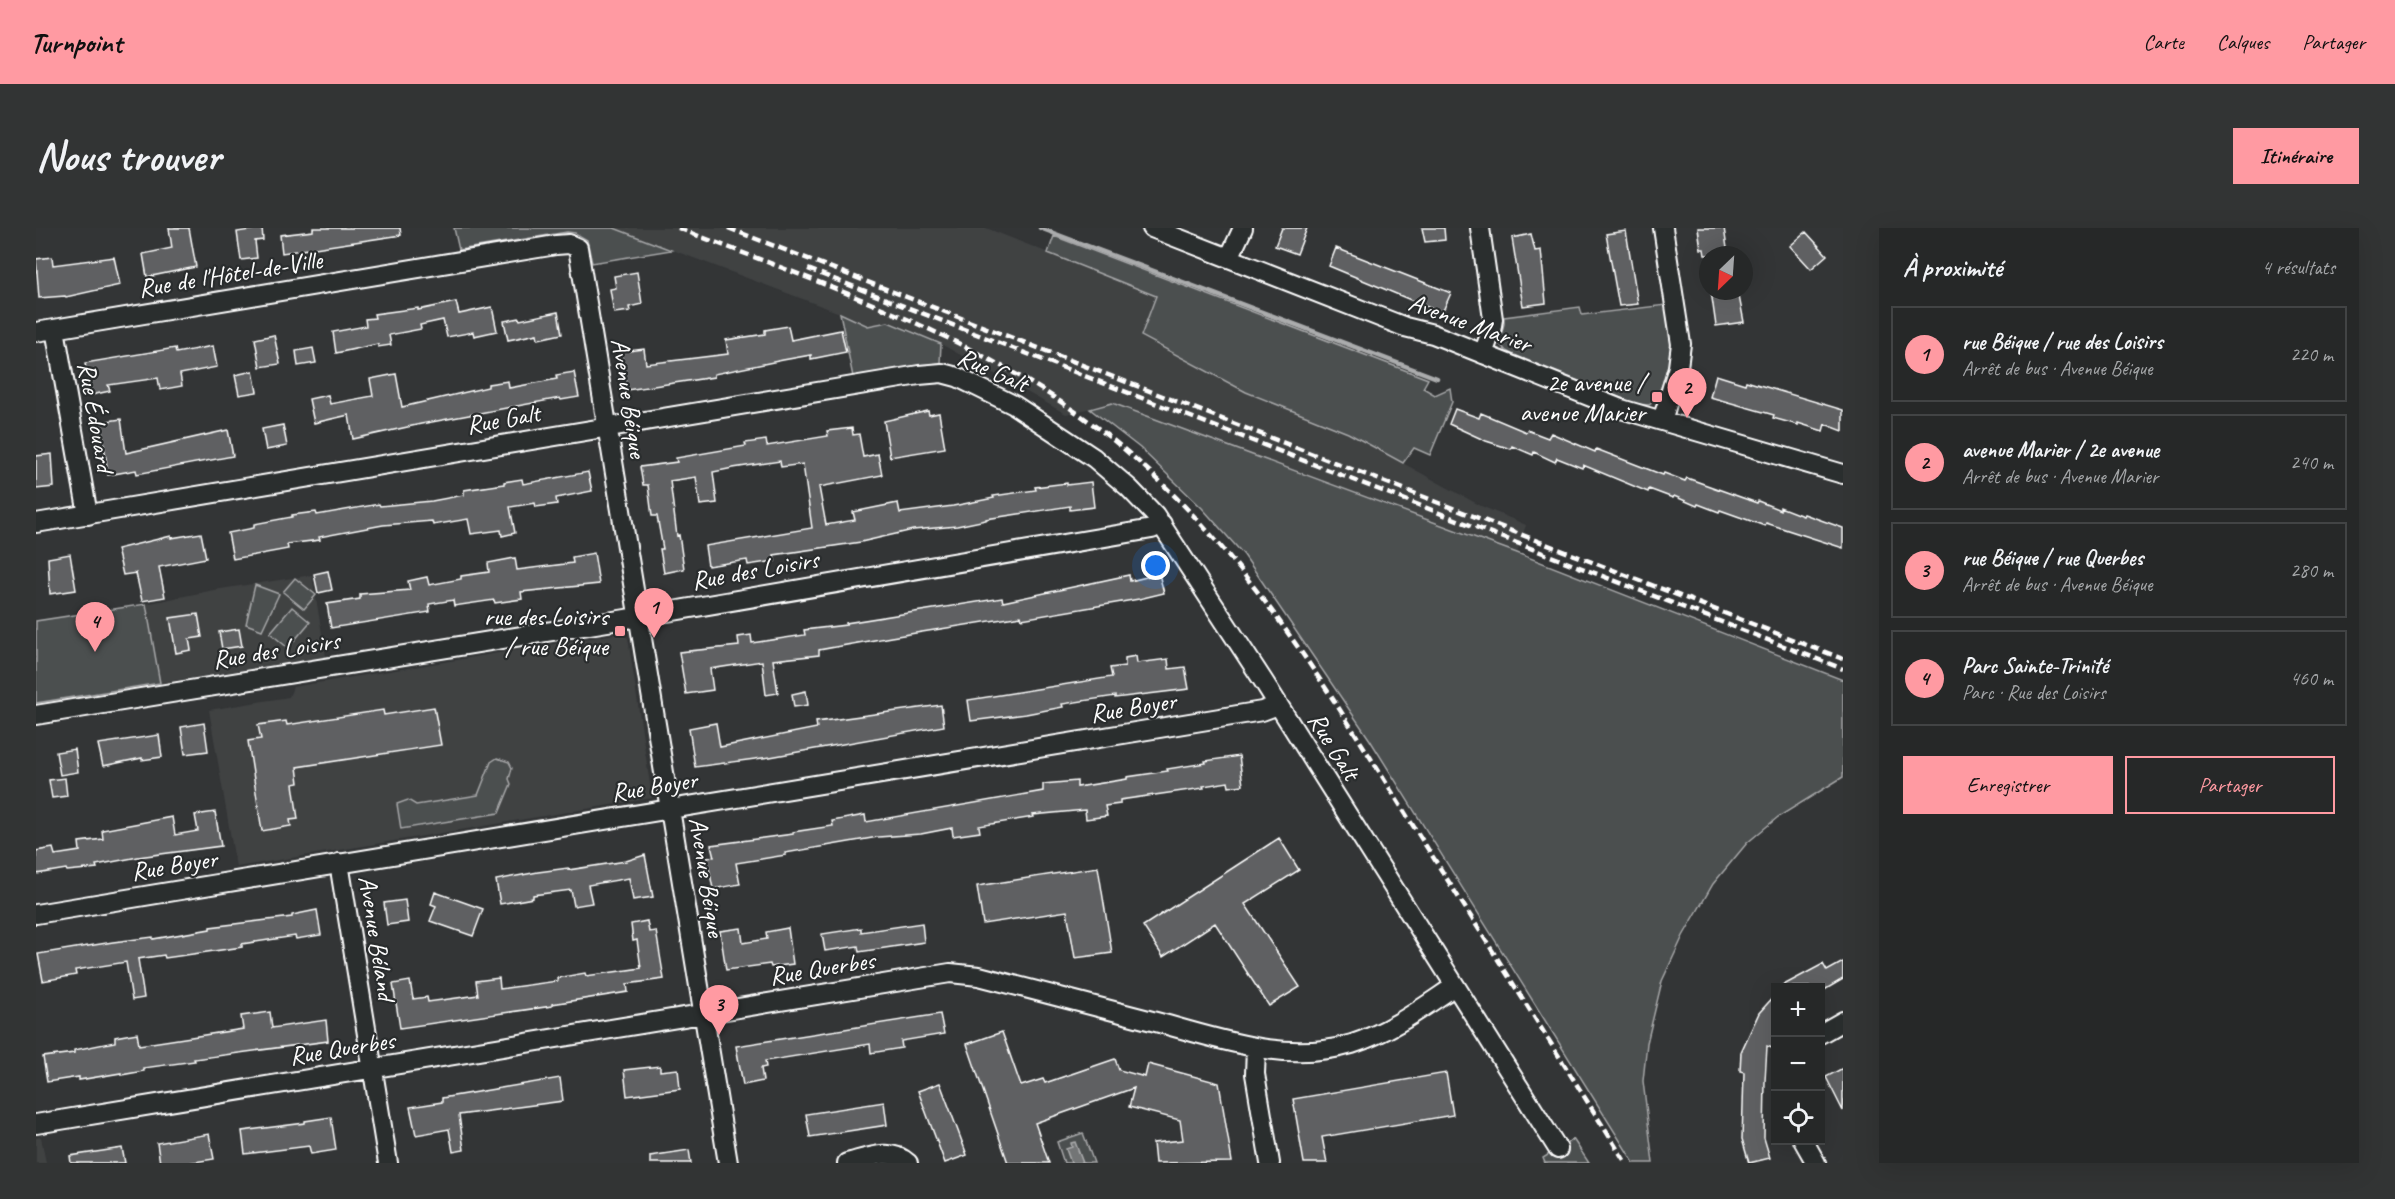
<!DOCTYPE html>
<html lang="fr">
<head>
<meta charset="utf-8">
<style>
  body { margin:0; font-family:Caveat,sans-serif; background:#323434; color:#f1f3f6 }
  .controls { position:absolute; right:18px; bottom:18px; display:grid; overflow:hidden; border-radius:0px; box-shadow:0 6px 24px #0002 }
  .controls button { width:54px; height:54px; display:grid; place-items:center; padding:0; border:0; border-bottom:2px solid #424445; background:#262828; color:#f1f3f6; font:30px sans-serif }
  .compass { position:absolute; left:1663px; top:18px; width:54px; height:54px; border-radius:50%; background:#262828; box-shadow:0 6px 24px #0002; rotate:205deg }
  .you { position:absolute; left:1120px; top:338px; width:21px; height:21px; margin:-15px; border:4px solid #fff; border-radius:50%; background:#1a73e8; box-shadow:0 0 0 9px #1a73e833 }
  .badge { display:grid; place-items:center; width:39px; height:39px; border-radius:50%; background:#ff9aa2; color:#111; font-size:20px; font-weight:700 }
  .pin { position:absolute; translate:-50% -50px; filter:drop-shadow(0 2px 3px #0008) }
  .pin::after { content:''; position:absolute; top:32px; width:21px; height:18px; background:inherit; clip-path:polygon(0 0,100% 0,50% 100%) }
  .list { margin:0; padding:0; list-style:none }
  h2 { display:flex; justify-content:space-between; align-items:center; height:78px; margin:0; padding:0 24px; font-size:26px }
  h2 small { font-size:20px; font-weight:400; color:#a4a6a8 }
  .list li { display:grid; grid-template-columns:39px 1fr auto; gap:18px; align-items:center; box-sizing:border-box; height:96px; margin:0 12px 12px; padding:0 12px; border:2px solid #424445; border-radius:0px }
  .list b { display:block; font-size:22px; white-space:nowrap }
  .list p { margin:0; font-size:20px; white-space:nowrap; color:#a4a6a8 }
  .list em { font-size:20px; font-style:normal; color:#a4a6a8 }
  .actions { display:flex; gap:12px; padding:18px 24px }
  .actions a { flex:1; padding:14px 0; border:2px solid #ff9aa2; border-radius:0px; text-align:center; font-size:21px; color:#ff9aa2 }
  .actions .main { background:#ff9aa2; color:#111 }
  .icon { flex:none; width:33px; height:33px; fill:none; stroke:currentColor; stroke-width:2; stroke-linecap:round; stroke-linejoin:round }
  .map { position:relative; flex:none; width:1807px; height:935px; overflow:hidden; border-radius:0px }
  header { display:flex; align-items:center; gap:36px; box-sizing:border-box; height:84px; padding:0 30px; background:#ff9aa2; color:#111 }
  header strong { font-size:28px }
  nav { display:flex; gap:33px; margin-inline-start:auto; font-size:21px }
  .intro { display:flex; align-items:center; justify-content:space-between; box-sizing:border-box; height:144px; padding:0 36px }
  h1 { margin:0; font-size:42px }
  .button { padding:15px 27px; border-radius:0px; background:#ff9aa2; color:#111; font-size:21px; font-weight:700 }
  main { display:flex; gap:36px; padding:0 36px }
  aside { flex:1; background:#262828; border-radius:0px; box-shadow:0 6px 24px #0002 }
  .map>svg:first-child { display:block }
</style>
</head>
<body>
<header>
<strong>Turnpoint</strong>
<nav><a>Carte</a><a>Calques</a><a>Partager</a></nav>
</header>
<div class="intro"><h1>Nous trouver</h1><a class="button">Itinéraire</a></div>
<main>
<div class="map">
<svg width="1807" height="935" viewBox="0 0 1807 935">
  <rect width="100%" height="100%" fill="#333536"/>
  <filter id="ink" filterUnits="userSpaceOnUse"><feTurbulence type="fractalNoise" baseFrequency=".0167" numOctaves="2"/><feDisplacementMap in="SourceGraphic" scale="12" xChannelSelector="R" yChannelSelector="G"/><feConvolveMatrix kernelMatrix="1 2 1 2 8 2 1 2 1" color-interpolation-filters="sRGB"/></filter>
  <g filter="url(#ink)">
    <path fill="#404243" d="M578,0h372l171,68 -16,41 105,55 102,41 133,73 45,19 -9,28 -405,-150 -46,11 -125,-70 -52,-22 -21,4 -28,-13z
      M276,347l14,82 -166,26 -14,-79 68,-14z
      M585,405l7,5 24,160 -416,69 -27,-157 80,-13 4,-10z
      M5,909l5,26h-10v-25z"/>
    <path fill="#4c4f50" stroke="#a6a7a8" stroke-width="1.5" d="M418,0h160l57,22 -79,13 -5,-23 -12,-7 -8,-1 -108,18z
      M1018,8l374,143 -5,9 12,7 15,-7 2,14 -22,53 -16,-7 -11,15 -55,-30 -102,-41 -105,-56 15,-40 -108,-43z
      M1630,77c2,14 6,29 5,43 0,13 -11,51 -22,57l-13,-1 -124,-50 -6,-3 -7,-8 5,-19v-7l76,-10 2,8z
      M804,85l28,13 20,-4 53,22 -1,19 -87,14z
      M1076,175l405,150 326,127v97l-65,40 -31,26 -34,41 -30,52 -21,45 -15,62 -4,38 10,82h-19l-264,-423 -126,-185 -42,-47 -62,-60 -50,-39z
      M259,350l21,17 -12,14 -21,-17z
      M219,357l24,9 -17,36 -16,-6z
      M110,376l14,79 -124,20v-82z
      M256,379l18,15 -22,26 -18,-15z
      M461,530l12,4 3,6 -3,11 2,5 -12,29 -98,16 -4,-25 11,-4 8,5 62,-10 13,-33z
      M1047,905l11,30h-30l-7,-21z
      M1537,911l16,24h-44l-2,-5z"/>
    <path fill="#737576" stroke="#abacad" stroke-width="1.5" d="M1039,914l8,21h-12l-5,-14 6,-2 -1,-4z"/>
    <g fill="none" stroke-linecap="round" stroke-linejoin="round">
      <path stroke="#abacad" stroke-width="4.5" d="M1004,0l397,150"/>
    </g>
    <path fill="#5f6162" stroke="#fff" stroke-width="1.5" d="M133,0h20l7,39 -49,10 -4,-23 29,-6z
      M226,0l1,12 -8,1 2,17 -16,2 -4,-28z
      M277,0h87l1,7 -119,18 -2,-18 33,-4z
      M1246,0h25l-10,26 -22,-8z
      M1386,0h22l1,12 -20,2z
      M1662,0h26l4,27h-23l-1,-6h-3z
      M1590,3l12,73 -19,2 -13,-72z
      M1770,4l21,23 -16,14 -21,-23z
      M1495,6l4,17 6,-1 5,53 -23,3 -11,-68z
      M1300,20l115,45 -9,20 -113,-47z
      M16,29l1,8 61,-8 6,28 -54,12 -1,-1 -26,2 -3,-39z
      M601,44l5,32 -13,3 1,4 -16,2 -4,-24 6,-1 -2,-12z
      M1675,63h27l6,31 -28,4z
      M420,74l3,12 33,-7 5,24 -23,5 -1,-4 -26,5 -4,-17 -23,5 1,4 -32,6 2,10 -13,2v-3l-42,9 -3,-21 33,-6 -1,-7 10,-1 -1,-4 44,-6v2z
      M522,84l4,22 -24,5 -1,-5 -29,6 -4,-19 15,-3 1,2z
      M752,98l3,14 50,-10 5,22 -35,7v-4l-28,5 -69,14v3l-87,13 -6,-38 23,-3 2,15 82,-10 -2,-14 39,-6v-4z
      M238,107l6,29 -20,3 -5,-28z
      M177,118l4,21 -37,7 2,12 -22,4 -2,-12 -50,7 2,6 -19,4 -6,-32 90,-15 1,5z
      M277,120l3,15 -18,3 -2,-15z
      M217,143l4,21 -18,3 -4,-20z
      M538,144l5,25 -18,3 -1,-2 -139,26 -68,15 -4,-24 -35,8 -5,-24 19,-4 2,9 43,-8 -3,-17 26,-5 6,33 86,-20v-3l20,-3 1,7 48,-9 -1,-4z
      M1680,147l29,9 1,-3 97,29v21l-18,-7 -2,7 -25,-8v2l-25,-7 1,-3 -64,-18z
      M1419,181l24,9 2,-5 45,19 1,-2 21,8 3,-5 44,19 1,-3 67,26 1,-2 21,8 2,-3 70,25 1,-2 22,9v-3l23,9 1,-2 39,14v20l-77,-25 -1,3 -45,-16 -1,2 -21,-8 -1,2 -23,-10 -1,2 -24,-9 -1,3 -65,-27 -1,3 -25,-10 -2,4 -21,-10 -1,3 -21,-9 -1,3 -25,-8 -37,-17z
      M892,183l1,4 10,-2 6,35 -55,9 -6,-36z
      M85,191l5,34 102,-23 5,26 -96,18 -1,-4 -28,5 -7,-53z
      M247,197l4,21 -21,4 -4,-21z
      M816,200l1,7 6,-1 4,23 15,-3 4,21 -63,12 7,38 29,-5 -2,-8 45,-9 2,10 53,-7 41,-8 -1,-2 43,-6 -1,-3 32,-4v2l24,-3 3,25 -24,3v-4l-84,13v1l-29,6 -44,4 -52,12 -87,13 1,6 -27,4 -1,-5 -39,6 -3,-20 107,-18 -9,-64 -22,3 -1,-6 -47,7 -20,4 4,31 -17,2 -4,-28 -26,4 7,55 2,-1 5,34 -20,4 -4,-24h3l-6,-33h-5l-4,-31h-5l-3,-18 37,-5 -1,-4 70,-12 -1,-3 21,-3 1,6 61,-10 -1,-5z
      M16,226l2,33 -18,2v-33z
      M552,244l4,19 -36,7 1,6 -21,3 -1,-4 -25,4 5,26 -13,3 -1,-6 -30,4 -3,-15 -35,6 -1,-4 -49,4 -64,12 1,3 -33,4 1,5 -55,10 -5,-26 26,-5v-4l38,-7v-2l24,-3 1,3 62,-11 1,2 52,-5 32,-6v-5l40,-6v-2l18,-3 1,5z
      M165,305l5,25 -47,9 6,30 -23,4 -6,-28 -13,2 -6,-26 54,-13v2z
      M558,325l5,31 -78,8 1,7 -27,4 -1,-3 -40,6 -1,-6 -24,4 1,8 -99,16 -4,-24 33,-5v-5l50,-4 -2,-9 19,-4 2,8 32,-6v-3l28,-4 -1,-9 27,-5 2,12 56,-7 -1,-6z
      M34,326l6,36 -26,4 -2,-36z
      M292,343l4,19 -14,3 -4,-19z
      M1123,346l5,19 -25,6 -117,20 -1,-3 -130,21 -72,13v5l-46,5 5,33 -12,2 -4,-34 -52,8 3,21 -27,4 -7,-42 60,-6 -1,-9 13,-2 1,8 53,-8 -1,-5 42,-5v-2l156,-25 1,4 126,-27 1,6z
      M162,386l4,23 -13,2 2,11 -15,3 -6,-35z
      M203,401l3,17 -20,3 -3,-17z
      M1100,428l1,7 31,-4 1,10 16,-2 4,22 -74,9v-2l-53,8 1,3 -37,7 -55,7 -3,-21 144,-23 -2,-9 15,-2v-8z
      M770,463l2,14 -14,2 -2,-13z
      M905,477l3,21 -174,31 -75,10 -6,-39 27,-5 4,24 97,-19 -1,-6z
      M398,479l7,38 -144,22 2,16 -6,1 5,35 -8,1 1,6 -29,5 -14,-90 13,-2 -3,-14 28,-4 1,4 96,-15 1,5z
      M168,495l4,28 -23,3 -4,-27z
      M123,507l3,22 -20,3v-2l-39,8 -5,-22z
      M39,521l3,23 -18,3 -4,-23z
      M1203,528l4,29 -14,2 -1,-5 -25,4 1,2 -84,12v4l-15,2 2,10 -21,3 -1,-9 -52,5 1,2 -55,9 1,6 -27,4 -1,-8 -31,6 -43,3 -93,16 1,2 -50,8 4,21 -27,5 -6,-31 7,-1 -3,-12 82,-11v-2l40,-6 -1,-5 33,-6 1,7 177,-31v-7l34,-3v6l50,-8v-2l41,-6 -1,-2 39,-6 -1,-2z
      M29,550l2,18 -15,2 -3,-18z
      M179,584l6,34 -83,11 -42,8 1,3 -30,3 -1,-2 -30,5v-23l17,-3 2,7 25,-4 -1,-9 24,-3 -1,-9 70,-13 3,18 23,-4 -3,-16z
      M1243,610l20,32 -54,34 55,83 -31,19 -54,-83 -52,34 -20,-31z
      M609,627l8,42 -20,3 -4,-22 -41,7 4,18 -18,3 -3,-16 -38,5v3l-33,6 -4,-24 42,-8 30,-4v2l58,-9z
      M1062,639l14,86 -37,5 -8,-47 -84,13 -6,-38z
      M399,664l48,17 -10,27 -43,-15 6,-15 -5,-2z
      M369,672l3,22 -21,3 -3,-22z
      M281,682l4,25 -25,4 -1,-3 -53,8v3l-77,11 -1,-3 -26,4 6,39 -12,2 -6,-38 -51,8 1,5 -33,6 -5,-27 75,-12 40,-5v2l57,-10v-2l82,-10v-2z
      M611,693l2,11 7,-1 8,48 -37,5 1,8 -76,12v2l-152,22 -7,-44 17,-3 3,18 14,-2 1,5 50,-7 -2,-14 23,-3 1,11 58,-8 -1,-3 28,-5 1,3 55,-8 -4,-28 -4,1 -2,-17z
      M886,695l2,19 -65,10 -1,-6 -33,5 -3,-17 39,-6v4z
      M705,700l2,15 24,-4 -1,-7 22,-4 5,36 -22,3 -1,-3 -44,6 -6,-39z
      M1807,734v17l-22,13v-5h-41l43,-23 4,7z
      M1740,766v47l-4,7 -5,-2 -2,35 -1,57 6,20 -21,5 -7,-24 2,-67 -4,-1 1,-19 18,-39z
      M234,784l2,16 54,-8 2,21 -134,18 1,2 -52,7 1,3 -23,4v-2l-42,7v-3l-32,5 -4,-25 31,-4v-3l41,-8v-5l22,-4 2,12 104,-16 -2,-13z
      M904,786l4,20 -43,7 1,7 -31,5 -1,-9 -105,17 1,6 -5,1 2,13 -20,4 -7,-39z
      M966,804l19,54 22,-7 2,4 70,-24 4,11 26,7 3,-13 71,19 13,79 -77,1 -2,-20 30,-3 -3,-20 -51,-13 5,-19 -99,35 14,40h-41l-41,-119z
      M624,838v5l18,-2 2,20 -53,7 -3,-26z
      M1807,840v43l-17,-34z
      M1410,845l7,42 -131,22 5,26h-23l-11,-64z
      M524,850l3,23 -104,14 5,35 -11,2 -4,-23 -33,6 -6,-28 32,-5v-4z
      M904,855l27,72 -22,8 -27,-72z
      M848,874l3,23 -77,12 -4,-23z
      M295,889l5,33 -25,4 -2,-8 -64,8 -3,-23 63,-8v-2z
      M173,906l5,25 -26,4h-28l-3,-20z
      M86,920l3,15h-54l-1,-7z
      M653,922l2,13h-41v-7z"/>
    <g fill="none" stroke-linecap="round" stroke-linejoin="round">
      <g stroke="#fff" stroke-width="22">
        <path id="minor" d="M1116,0l253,99 28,7 188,75 222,65
          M1444,0l13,91 -2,13 -8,22
          M1193,30l14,-30
          M19,101l33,186
          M0,104l520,-87 13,-1 9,4 150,915
          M1626,193l16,-54 3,-23 -18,-116
          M0,295l883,-148 23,-2 15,4 57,28 80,53 35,30 26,27 109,167 294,467
          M0,487l602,-98 514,-88 10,-5
          M303,635l49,300
          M0,686l1226,-203 16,-6
          M1784,806l23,-13
          M1220,820l-1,26 15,89
          M0,896l914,-151 29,3c59,15 118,31 177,46 65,17 129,42 196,22 38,-12 70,-36 103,-58
          M1767,912l13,23
          M811,935c20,-5 44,-16 61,0"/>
      </g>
      <use href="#minor" stroke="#2a2d2e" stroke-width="18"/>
      <path stroke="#fff" stroke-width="4.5" stroke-dasharray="9 4.5" stroke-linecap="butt" d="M642,0c132,51 270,98 389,178 153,103 249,265 345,418 72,113 143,226 214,339
        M692,0l1115,431
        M772,41l1035,400"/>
    </g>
  </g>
  <g fill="#ff9aa2" stroke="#2a2d2e" stroke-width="2">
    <rect x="1615" y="163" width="12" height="12" rx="3"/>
    <rect x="578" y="397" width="12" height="12" rx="3"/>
  </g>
  <g text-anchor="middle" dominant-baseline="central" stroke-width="4.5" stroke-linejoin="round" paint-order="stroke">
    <g font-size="26" fill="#fff" stroke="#2a2d2e">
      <text transform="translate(194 46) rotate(-9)">Rue de l'Hôtel-de-Ville</text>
      <text transform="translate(1434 95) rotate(20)">Avenue Marier</text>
      <text transform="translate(957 142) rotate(24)">Rue Galt</text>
      <text transform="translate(593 170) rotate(81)">Avenue Béique</text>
      <text transform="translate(60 189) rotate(80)">Rue Édouard</text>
      <text transform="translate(467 191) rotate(-10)">Rue Galt</text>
      <text transform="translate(719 342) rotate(-10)">Rue des Loisirs</text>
      <text transform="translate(240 422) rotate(-9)">Rue des Loisirs</text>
      <text transform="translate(1097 479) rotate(-9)">Rue Boyer</text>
      <text transform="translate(1298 518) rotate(58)">Rue Galt</text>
      <text transform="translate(618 558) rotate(-9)">Rue Boyer</text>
      <text transform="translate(138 637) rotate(-9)">Rue Boyer</text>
      <text transform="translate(671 649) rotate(81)">Avenue Béique</text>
      <text transform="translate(341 710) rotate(81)">Avenue Béland</text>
      <text transform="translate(786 740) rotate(-9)">Rue Querbes</text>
      <text transform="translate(306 820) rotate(-9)">Rue Querbes</text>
    </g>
    <g font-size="26" fill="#fff" stroke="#2a2d2e" text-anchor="end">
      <text x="1609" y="154">2e avenue /<tspan x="1609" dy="30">avenue Marier</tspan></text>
      <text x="572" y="388">rue des Loisirs<tspan x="572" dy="30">/ rue Béique</tspan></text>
    </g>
  </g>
</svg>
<div class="controls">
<button>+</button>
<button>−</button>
<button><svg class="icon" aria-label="locate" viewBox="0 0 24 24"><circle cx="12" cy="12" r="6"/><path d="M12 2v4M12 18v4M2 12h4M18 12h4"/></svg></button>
</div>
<svg class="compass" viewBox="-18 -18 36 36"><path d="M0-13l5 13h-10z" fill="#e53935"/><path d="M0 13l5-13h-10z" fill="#a4a6a8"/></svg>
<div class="you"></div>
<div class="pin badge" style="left:618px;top:410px">1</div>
<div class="pin badge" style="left:1651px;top:190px">2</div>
<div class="pin badge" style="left:683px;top:807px">3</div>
<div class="pin badge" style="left:59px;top:424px">4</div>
</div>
<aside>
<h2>À proximité<small>4 résultats</small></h2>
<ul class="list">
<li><span class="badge">1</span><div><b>rue Béique / rue des Loisirs</b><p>Arrêt de bus · Avenue Béique</p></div><em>220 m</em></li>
<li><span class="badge">2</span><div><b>avenue Marier / 2e avenue</b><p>Arrêt de bus · Avenue Marier</p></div><em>240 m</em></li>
<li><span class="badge">3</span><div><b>rue Béique / rue Querbes</b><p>Arrêt de bus · Avenue Béique</p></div><em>280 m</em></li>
<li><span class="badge">4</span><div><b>Parc Sainte-Trinité</b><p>Parc · Rue des Loisirs</p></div><em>460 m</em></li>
</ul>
<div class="actions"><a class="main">Enregistrer</a><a>Partager</a></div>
</aside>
</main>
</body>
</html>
